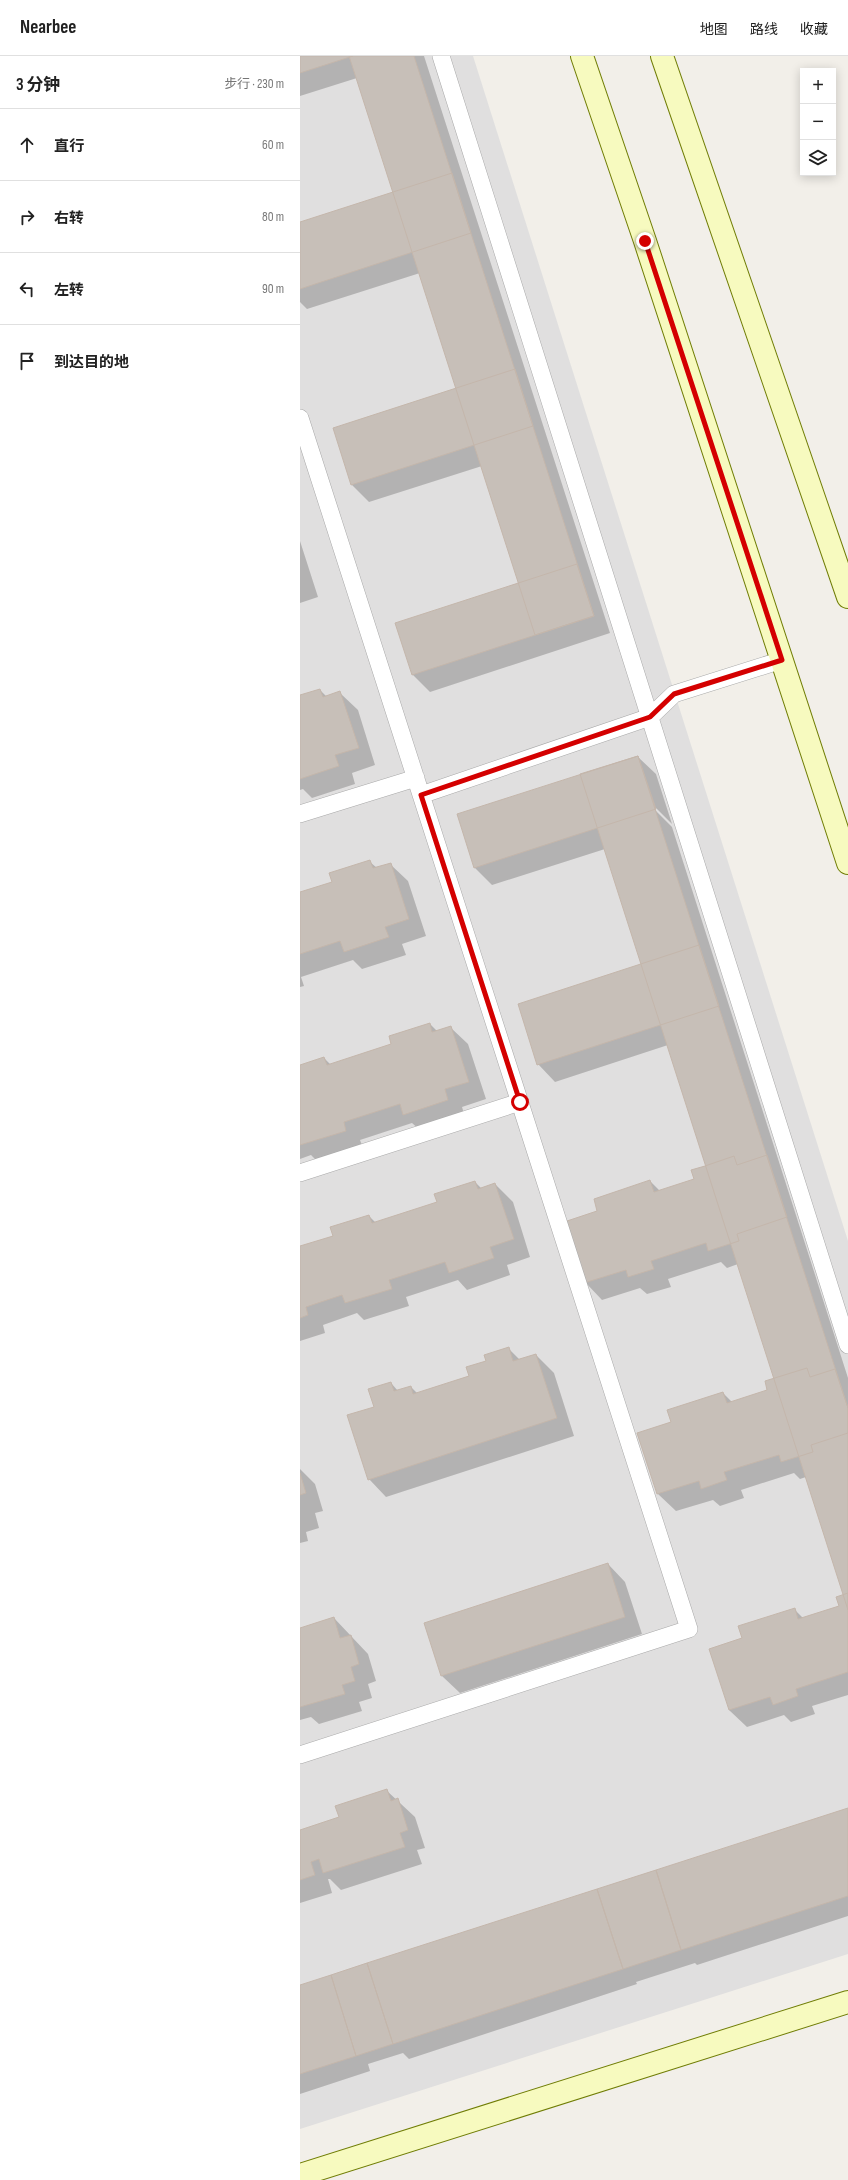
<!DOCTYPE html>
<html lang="zh">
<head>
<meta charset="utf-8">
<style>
  body { margin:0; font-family:"Sofia Sans Condensed","Noto Sans SC",sans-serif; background:#f6f6f6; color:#222 }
  .controls { position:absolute; right:12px; top:12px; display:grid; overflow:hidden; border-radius:0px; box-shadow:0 2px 10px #0003 }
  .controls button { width:36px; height:36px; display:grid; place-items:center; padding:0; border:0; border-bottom:1px solid #e0e0e0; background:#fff; color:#222; font:20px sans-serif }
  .stop { position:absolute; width:12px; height:12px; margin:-9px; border:3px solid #d40000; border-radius:50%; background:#fff }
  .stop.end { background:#d40000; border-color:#fff; box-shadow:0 1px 4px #0008 }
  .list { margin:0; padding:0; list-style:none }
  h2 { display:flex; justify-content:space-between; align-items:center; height:52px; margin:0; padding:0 16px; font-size:17px }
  h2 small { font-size:13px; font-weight:400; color:#767676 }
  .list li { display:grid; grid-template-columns:26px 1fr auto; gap:12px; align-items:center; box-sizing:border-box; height:72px; padding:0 16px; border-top:1px solid #e0e0e0 }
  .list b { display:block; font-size:15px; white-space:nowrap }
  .list em { font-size:13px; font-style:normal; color:#767676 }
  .icon { flex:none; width:22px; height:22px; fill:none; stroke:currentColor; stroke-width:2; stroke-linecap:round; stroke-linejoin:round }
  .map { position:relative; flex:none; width:548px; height:2124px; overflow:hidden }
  header { display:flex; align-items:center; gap:24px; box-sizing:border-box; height:56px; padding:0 20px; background:#fff; border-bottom:1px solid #e0e0e0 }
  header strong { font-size:19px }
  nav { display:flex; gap:22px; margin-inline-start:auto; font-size:14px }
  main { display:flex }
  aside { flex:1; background:#fff }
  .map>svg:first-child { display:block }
</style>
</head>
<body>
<header>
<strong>Nearbee</strong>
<nav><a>地图</a><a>路线</a><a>收藏</a></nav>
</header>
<main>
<aside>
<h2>3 分钟<small>步行 · 230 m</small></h2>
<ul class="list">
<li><svg class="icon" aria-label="ahead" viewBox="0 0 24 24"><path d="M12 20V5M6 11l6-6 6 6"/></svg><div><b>直行</b></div><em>60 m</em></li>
<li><svg class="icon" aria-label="right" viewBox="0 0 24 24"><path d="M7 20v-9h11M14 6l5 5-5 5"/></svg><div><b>右转</b></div><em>80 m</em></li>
<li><svg class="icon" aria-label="left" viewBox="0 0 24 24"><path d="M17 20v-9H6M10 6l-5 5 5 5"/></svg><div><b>左转</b></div><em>90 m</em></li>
<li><svg class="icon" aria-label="arrive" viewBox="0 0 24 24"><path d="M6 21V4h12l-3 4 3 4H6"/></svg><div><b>到达目的地</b></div></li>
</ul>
</aside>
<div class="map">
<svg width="548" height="2124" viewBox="0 0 548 2124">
  <rect width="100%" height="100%" fill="#f2efe9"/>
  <path fill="#e0dfdf" d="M0,0h173l375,1185v713l-548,175z"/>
  <path fill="#0003" d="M0,0h124l186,577 -180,59 -18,-18 108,-90 -38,-118 -113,36 -17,-17 105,-96 -37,-116 -113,36 -7,-7v-79l94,-30 -37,-115 -57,18z
    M0,485l18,56 -18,6z
    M20,634l7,7 13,-4 18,17 17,55 -23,8 3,11 -43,14 -9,-9 -3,1v-94z
    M338,701l18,17 16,50 -19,-19 -1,2 20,20 176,551v317l-36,11 3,8 -24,8 -7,-7 -37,12 -18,-17 14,-72 51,-29 10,10 36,-12 4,-12 -38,-118 -6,2 -6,-6 -53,17 3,8 -24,8 -7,-6 -37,11 -18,-17 -19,-61 33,-11 51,-29 10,10 36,-12 6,-12 -37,-115 -11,4 -6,-6 -53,17 3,8 -24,7 -7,-6 -38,12 -17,-18 14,-71 51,-30 10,10 36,-11 10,-14 -38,-121 -113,37 -17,-18 104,-99 -37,-116 -113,36 -17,-17 -17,-53z
    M70,806l7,6 13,-4 18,17 18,55 -24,8 4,11 -44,14 -9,-9 -52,17 3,9 -4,1v-94l33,-11z
    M130,968l7,7 13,-4 18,17 18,55 -24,8 3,10 -43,15 -10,-9 -52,17 3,8 -45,14 -7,-7 -11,4v-93l24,-8 7,7 62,-20z
    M175,1126l7,7 13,-5 18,18 17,55 -23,8 3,10 -43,15 -9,-10 -52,17 3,9 -45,14 -7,-7 -34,12 2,8 -25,8v-94l34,-11 35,-20 7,7 62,-20z
    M208,1292l12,12 16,-5 18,18 20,63 -188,61 -17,-18 6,-72 16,-24 7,8 13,-4 7,7 52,-18 17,-14z
    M0,1413l15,15 8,27 -8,2 4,15 -13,4 2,9 -8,2z
    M308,1508l17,18 17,52 -182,59 -18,-17z
    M34,1562l34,36 8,27 -8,3 4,14 -13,4 3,9 -43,13 -8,-7 -11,3v-91z
    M86,1734l29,27 10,31 -8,2 5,14 -81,26 -11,-11h-2l4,14 -32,10v-72l40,-13z
    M548,1753v107l-151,49 -2,-2 -59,19 1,2 -228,75 -6,-6 -35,11 2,7 -70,23v-108z"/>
  <path fill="#c7bfb8" stroke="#c4b6ab" d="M0,0h53l-53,17z
    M49,0h65l180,560 -59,19z
    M152,117l19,60 -171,56v-67z
    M215,313l18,57 -182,59 -18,-57z
    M277,508l17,52 -182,59 -17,-52z
    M20,633l3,8 17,-6 19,57 -24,7 4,11 -39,13v-84z
    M338,700l18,53 -182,59 -17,-54z
    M338,700l210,652v202l-268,-836z
    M70,804l3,8 18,-5 18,56 -24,8 4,10 -45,15 -4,-11 -40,13v-62l32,-10 -3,-9z
    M399,889l20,61 -182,59 -19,-61z
    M130,967l2,9 19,-6 18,56 -24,7 3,11 -45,15 -3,-11 -56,18 2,9 -46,14v-80l24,-8 3,8 64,-21 -2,-8z
    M467,1099l20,62 -50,17 2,7 -31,10 -2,-8 -55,18 3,8 -26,8 -2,-7 -42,13 -20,-61 33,-11 -3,-12 56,-19 4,12 40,-13 -3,-9 14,-4 29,-10 3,9z
    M175,1125l3,8 17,-6 19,56 -24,8 4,11 -45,15 -4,-11 -56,18 3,9 -47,14 -3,-8 -36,12 2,8 -8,3v-72l33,-10 -3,-9 39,-12 3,8 65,-21 -3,-8z
    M209,1291l4,14 23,-7 21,64 -189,62 -21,-65 27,-8 -6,-18 23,-7 3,9 17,-5 2,8 56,-18 -3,-9 20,-6 -2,-6z
    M507,1312l3,9 25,-8 13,39v25l-37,12 2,7 -32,10 -2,-7 -55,17 3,8 -26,9 -2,-8 -42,13 -20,-61 34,-11 -4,-12 56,-18 4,11 40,-13 -2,-9z
    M0,1417l6,20 -6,2z
    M308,1507l17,54 -184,59 -17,-53z
    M548,1537v79l-52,17 2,7 -25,9 -3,-8 -41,13 -20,-61 33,-11 -4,-12 57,-18 3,11 41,-13 -3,-9z
    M34,1561l6,21 11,-3 8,29 -8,3 4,14 -13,4 3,9 -45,13v-79z
    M87,1733l4,12 7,-3 10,32 -8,3 5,14 -82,26 -4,-14 -8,3 4,13 -15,5v-50l39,-13 -4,-11z
    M548,1752v88l-167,54 -25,-80z
    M356,1814l25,80 -58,19 -26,-80z
    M297,1833l26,80 -230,75 -26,-81z
    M67,1907l26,81 -37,12 -25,-81z
    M31,1919l25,81 -56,18v-89z"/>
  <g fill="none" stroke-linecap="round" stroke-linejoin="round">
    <g stroke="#a9a9a9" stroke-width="18">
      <path id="lane" d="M141,0l407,1289
        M0,362l389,1211 -389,126
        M121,739l229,-78 24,-23 108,-34
        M0,758l116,-36
        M0,1117l220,-71"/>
    </g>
    <g stroke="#707d05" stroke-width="24">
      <path id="secondary" d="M282,0l63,185 203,622
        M362,0l186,541
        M0,2119l548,-173"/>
    </g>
    <use href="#lane" stroke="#fff" stroke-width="17"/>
    <use href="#secondary" stroke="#f7fabf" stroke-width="22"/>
  </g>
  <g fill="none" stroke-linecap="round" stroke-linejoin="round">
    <path stroke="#d40000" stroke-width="5" d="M220,1046l-99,-307 229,-78 24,-23 108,-34 -137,-419"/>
  </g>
</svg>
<div class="controls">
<button>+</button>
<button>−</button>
<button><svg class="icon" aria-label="layers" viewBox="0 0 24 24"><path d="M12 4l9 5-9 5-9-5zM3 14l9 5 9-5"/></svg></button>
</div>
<div class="stop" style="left:220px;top:1046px"></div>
<div class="stop end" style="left:345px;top:185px"></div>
</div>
</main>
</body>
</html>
